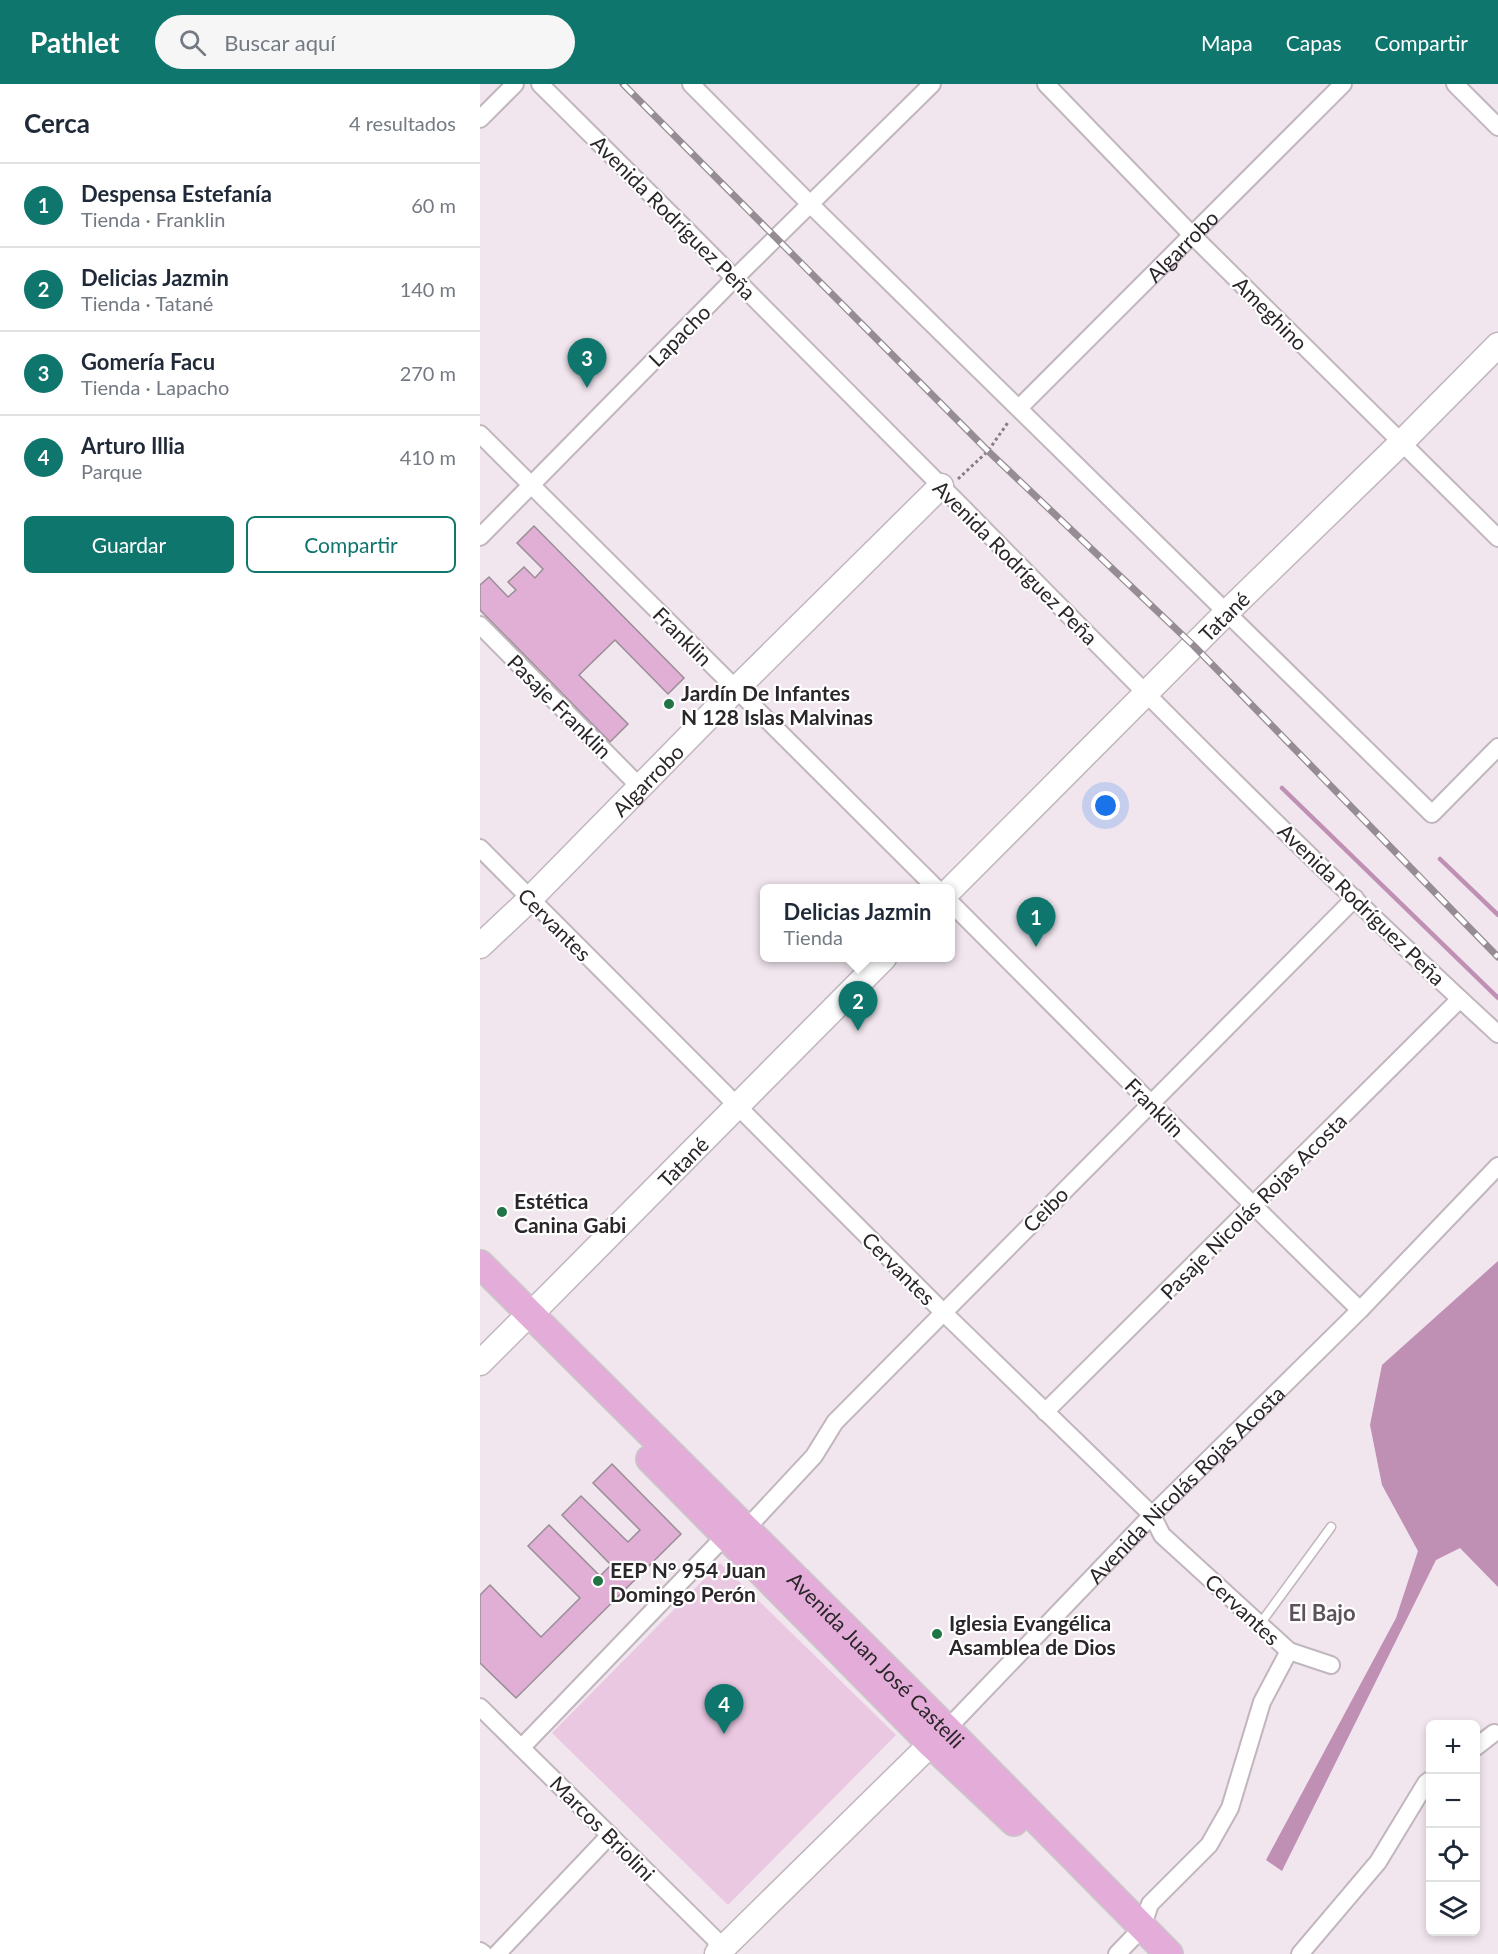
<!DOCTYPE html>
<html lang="es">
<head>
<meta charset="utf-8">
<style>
  body { margin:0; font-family:Lato,sans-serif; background:#f6f6f7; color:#1f2937 }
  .controls { position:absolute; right:18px; bottom:18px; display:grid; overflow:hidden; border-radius:9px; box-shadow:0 3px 9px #0003 }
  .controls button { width:54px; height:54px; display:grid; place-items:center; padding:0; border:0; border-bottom:2px solid #e0e1e3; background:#fff; color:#1f2937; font:30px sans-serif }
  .you { position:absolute; left:626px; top:722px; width:21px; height:21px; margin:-15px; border:4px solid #fff; border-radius:50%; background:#1a73e8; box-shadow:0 0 0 9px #1a73e833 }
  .badge { display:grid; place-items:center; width:39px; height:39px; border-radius:50%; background:#0f766e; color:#fff; font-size:20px; font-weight:700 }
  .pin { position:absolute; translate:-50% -50px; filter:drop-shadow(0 2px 3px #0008) }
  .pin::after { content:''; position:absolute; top:32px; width:21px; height:18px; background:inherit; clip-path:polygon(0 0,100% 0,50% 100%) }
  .popup { position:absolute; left:280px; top:800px; width:195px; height:78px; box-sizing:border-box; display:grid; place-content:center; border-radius:9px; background:#fff; filter:drop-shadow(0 2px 4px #0005); font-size:20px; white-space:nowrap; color:#747a83 }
  .popup b { font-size:22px; color:#1f2937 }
  .popup::after { content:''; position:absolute; left:50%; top:100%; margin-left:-12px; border:12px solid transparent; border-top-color:#fff }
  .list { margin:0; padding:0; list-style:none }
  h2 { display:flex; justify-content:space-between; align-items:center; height:78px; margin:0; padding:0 24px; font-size:26px }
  h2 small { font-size:20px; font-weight:400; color:#747a83 }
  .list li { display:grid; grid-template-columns:39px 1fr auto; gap:18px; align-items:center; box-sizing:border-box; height:84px; padding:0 24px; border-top:2px solid #e0e1e3 }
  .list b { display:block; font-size:22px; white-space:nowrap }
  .list p { margin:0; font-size:20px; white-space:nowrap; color:#747a83 }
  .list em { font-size:20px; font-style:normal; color:#747a83 }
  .actions { display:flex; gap:12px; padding:18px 24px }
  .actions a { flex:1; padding:14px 0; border:2px solid #0f766e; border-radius:9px; text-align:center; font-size:21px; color:#0f766e }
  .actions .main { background:#0f766e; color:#fff }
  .icon { flex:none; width:33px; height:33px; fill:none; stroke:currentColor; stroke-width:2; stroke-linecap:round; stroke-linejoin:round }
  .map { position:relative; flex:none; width:1018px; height:1870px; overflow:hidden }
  header { display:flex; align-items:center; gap:36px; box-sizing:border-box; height:84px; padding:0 30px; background:#0f766e; color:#fff }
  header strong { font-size:28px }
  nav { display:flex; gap:33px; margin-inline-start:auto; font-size:21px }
  .search { width:420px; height:54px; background:#f6f6f7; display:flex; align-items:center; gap:15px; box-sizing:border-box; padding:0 21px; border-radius:33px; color:#747a83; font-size:22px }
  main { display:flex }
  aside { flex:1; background:#fff }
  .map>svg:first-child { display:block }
</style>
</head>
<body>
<header>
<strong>Pathlet</strong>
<div class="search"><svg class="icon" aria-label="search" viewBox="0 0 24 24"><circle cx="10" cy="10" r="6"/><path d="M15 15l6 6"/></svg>Buscar aquí</div>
<nav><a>Mapa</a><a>Capas</a><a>Compartir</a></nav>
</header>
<main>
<aside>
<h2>Cerca<small>4 resultados</small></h2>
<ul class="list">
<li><span class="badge">1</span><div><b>Despensa Estefanía</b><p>Tienda · Franklin</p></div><em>60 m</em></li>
<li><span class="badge">2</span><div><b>Delicias Jazmin</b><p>Tienda · Tatané</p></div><em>140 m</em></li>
<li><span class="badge">3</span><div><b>Gomería Facu</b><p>Tienda · Lapacho</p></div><em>270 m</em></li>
<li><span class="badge">4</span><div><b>Arturo Illia</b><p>Parque</p></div><em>410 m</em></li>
</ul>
<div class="actions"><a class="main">Guardar</a><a>Compartir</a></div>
</aside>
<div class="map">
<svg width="1018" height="1870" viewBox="0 0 1018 1870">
  <rect width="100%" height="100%" fill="#f1e5ee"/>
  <path fill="#eac8e1" d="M240,1479l176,172 -168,170 -176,-172z"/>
  <path fill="#bf8fb4" d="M1018,1177v326l-38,-39 -24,12 -154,311 -16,-11 130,-242 22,-67 -36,-66 -12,-60 12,-60z"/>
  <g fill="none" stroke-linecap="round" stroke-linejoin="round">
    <path stroke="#bf8fb4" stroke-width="4.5" d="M802,704l216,210
      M960,775l58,56"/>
  </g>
  <path fill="#e1afd5" stroke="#988e95" stroke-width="1.5" d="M54,442l150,152 -16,16 -53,-54 -36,35 49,49 -18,18 -130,-132v-25l9,-8 19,20 8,-7 -8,-8 16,-15 11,11 8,-9 -26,-26z
    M132,1380l69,70 -165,164 -36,-35v-68l10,-10 51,52 39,-39 -52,-52 21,-21 51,51 11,-11 -49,-50 19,-19 47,46 12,-12 -47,-47z"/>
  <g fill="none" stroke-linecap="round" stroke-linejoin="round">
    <g stroke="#c1b6be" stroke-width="11">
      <path id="lane" d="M780,1540l71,-97"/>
    </g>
    <g stroke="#c1b6be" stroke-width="20">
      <g id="street">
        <path d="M60,0c141,140 282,281 421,422 176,179 352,358 537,528"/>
        <path d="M211,0l120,121 621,609 66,-67"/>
        <path d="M566,0l145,150 307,304"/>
        <path d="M975,0l43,43"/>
        <path d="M0,35l35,-35"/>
        <path id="s1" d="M539,324l324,-324"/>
        <path d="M0,350l456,454"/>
        <path d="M0,453l255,-259 197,-194"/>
        <path d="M0,541l160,162"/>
        <path d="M0,764l463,464 209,203 10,20 127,116 42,14"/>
        <path d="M471,819c136,136 271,273 409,407"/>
        <path d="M565,1328l415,-413"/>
        <path d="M266,1445l68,-73 21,-34 520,-524"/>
        <path d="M0,1623l236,233 1,14"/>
        <path id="s2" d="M467,1645l205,-214 208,-205 138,-144"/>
        <path d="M42,1663l203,-211"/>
        <path d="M996,1663l18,-14"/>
        <path d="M0,1867l4,3"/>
        <path d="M17,1870l113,-119"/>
        <path d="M637,1870l25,-26 8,-24 59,-59 21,-37 32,-106 27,-51"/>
        <path d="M820,1870l78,-92 48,-79 4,-3"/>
      </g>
    </g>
    <g stroke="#c1b6be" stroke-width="27">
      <g id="secondary">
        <path id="s3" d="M471,805l276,-277 175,-170 96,-97"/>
        <path id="s4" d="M0,862l50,-47 206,-210 205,-203"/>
        <path id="s5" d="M0,1279l39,-39 11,-9 354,-357"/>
        <path d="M237,1870l228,-224"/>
      </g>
    </g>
    <g stroke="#c8c7c7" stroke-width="30">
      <g id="primary">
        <path id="s6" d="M0,1180l467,465 222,225"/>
        <path d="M170,1375l281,285 83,78"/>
      </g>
    </g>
    <path stroke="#867f84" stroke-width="3" stroke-dasharray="3 3" stroke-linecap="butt" d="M478,395l30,-28 21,-30"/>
    <use href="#lane" stroke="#fff" stroke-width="8"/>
    <use href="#street" stroke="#fff" stroke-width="16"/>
    <use href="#secondary" stroke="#fff" stroke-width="24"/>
    <use href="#primary" stroke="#e4add9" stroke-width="27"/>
    <g stroke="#958d93" stroke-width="7">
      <path id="rail" d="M143,0l365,367 206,195 304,311"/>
    </g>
    <use href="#rail" stroke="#fff" stroke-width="4.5" stroke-dasharray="14" stroke-linecap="butt"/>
  </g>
  <g fill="#207446" stroke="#fff" stroke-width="2">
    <circle cx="189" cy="620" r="6"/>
    <circle cx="22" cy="1128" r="6"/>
    <circle cx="118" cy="1497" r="6"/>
    <circle cx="457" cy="1550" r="6"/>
  </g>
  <g text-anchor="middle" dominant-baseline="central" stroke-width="4.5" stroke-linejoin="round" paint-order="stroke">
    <g font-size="21" fill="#2a2629" stroke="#fff">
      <text transform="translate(194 133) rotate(45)">Avenida Rodríguez Peña</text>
      <text stroke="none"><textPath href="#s1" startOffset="230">Algarrobo</textPath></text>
      <text transform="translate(791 229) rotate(45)">Ameghino</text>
      <text transform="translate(199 251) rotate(-45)">Lapacho</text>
      <text transform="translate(536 478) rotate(45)">Avenida Rodríguez Peña</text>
      <text stroke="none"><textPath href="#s3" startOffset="386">Tatané</textPath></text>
      <text transform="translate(203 552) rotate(45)">Franklin</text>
      <text transform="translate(80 622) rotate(45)">Pasaje Franklin</text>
      <text stroke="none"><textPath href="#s4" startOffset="236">Algarrobo</textPath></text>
      <text transform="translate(882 820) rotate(44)">Avenida Rodríguez Peña</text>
      <text transform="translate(75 840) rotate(45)">Cervantes</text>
      <text transform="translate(675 1023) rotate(45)">Franklin</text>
      <text stroke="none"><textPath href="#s5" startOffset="286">Tatané</textPath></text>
      <text transform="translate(773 1122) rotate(-45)">Pasaje Nicolás Rojas Acosta</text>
      <text transform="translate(565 1125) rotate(-45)">Ceibo</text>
      <text transform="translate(419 1184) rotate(45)">Cervantes</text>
      <text stroke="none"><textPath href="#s2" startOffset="342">Avenida Nicolás Rojas Acosta</textPath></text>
      <text transform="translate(763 1525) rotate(43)">Cervantes</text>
      <text stroke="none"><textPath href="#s6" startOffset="560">Avenida Juan José Castelli</textPath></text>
      <text transform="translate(123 1744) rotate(45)">Marcos Briolini</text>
    </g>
    <g font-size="21" font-weight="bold" fill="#2a2629" stroke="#fff" text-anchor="start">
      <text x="201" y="608">Jardín De Infantes<tspan x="201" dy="24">N 128 Islas Malvinas</tspan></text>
      <text x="34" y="1116">Estética<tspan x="34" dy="24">Canina Gabi</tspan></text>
      <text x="130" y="1485">EEP N° 954 Juan<tspan x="130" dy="24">Domingo Perón</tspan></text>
      <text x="469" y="1538">Iglesia Evangélica<tspan x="469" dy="24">Asamblea de Dios</tspan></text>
    </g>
    <g font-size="22" font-weight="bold" fill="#5c535a" stroke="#fff">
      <text x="842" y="1528">El Bajo</text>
    </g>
  </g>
</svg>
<div class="controls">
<button>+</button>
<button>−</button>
<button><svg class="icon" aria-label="locate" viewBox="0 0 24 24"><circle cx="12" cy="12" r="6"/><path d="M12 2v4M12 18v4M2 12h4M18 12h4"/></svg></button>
<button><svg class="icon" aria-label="layers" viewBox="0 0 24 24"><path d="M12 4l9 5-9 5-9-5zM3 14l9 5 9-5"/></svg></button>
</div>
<div class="you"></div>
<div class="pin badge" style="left:556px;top:863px">1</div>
<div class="pin badge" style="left:378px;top:947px">2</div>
<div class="popup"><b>Delicias Jazmin</b>Tienda</div>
<div class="pin badge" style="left:107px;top:304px">3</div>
<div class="pin badge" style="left:244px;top:1650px">4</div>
</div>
</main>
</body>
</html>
